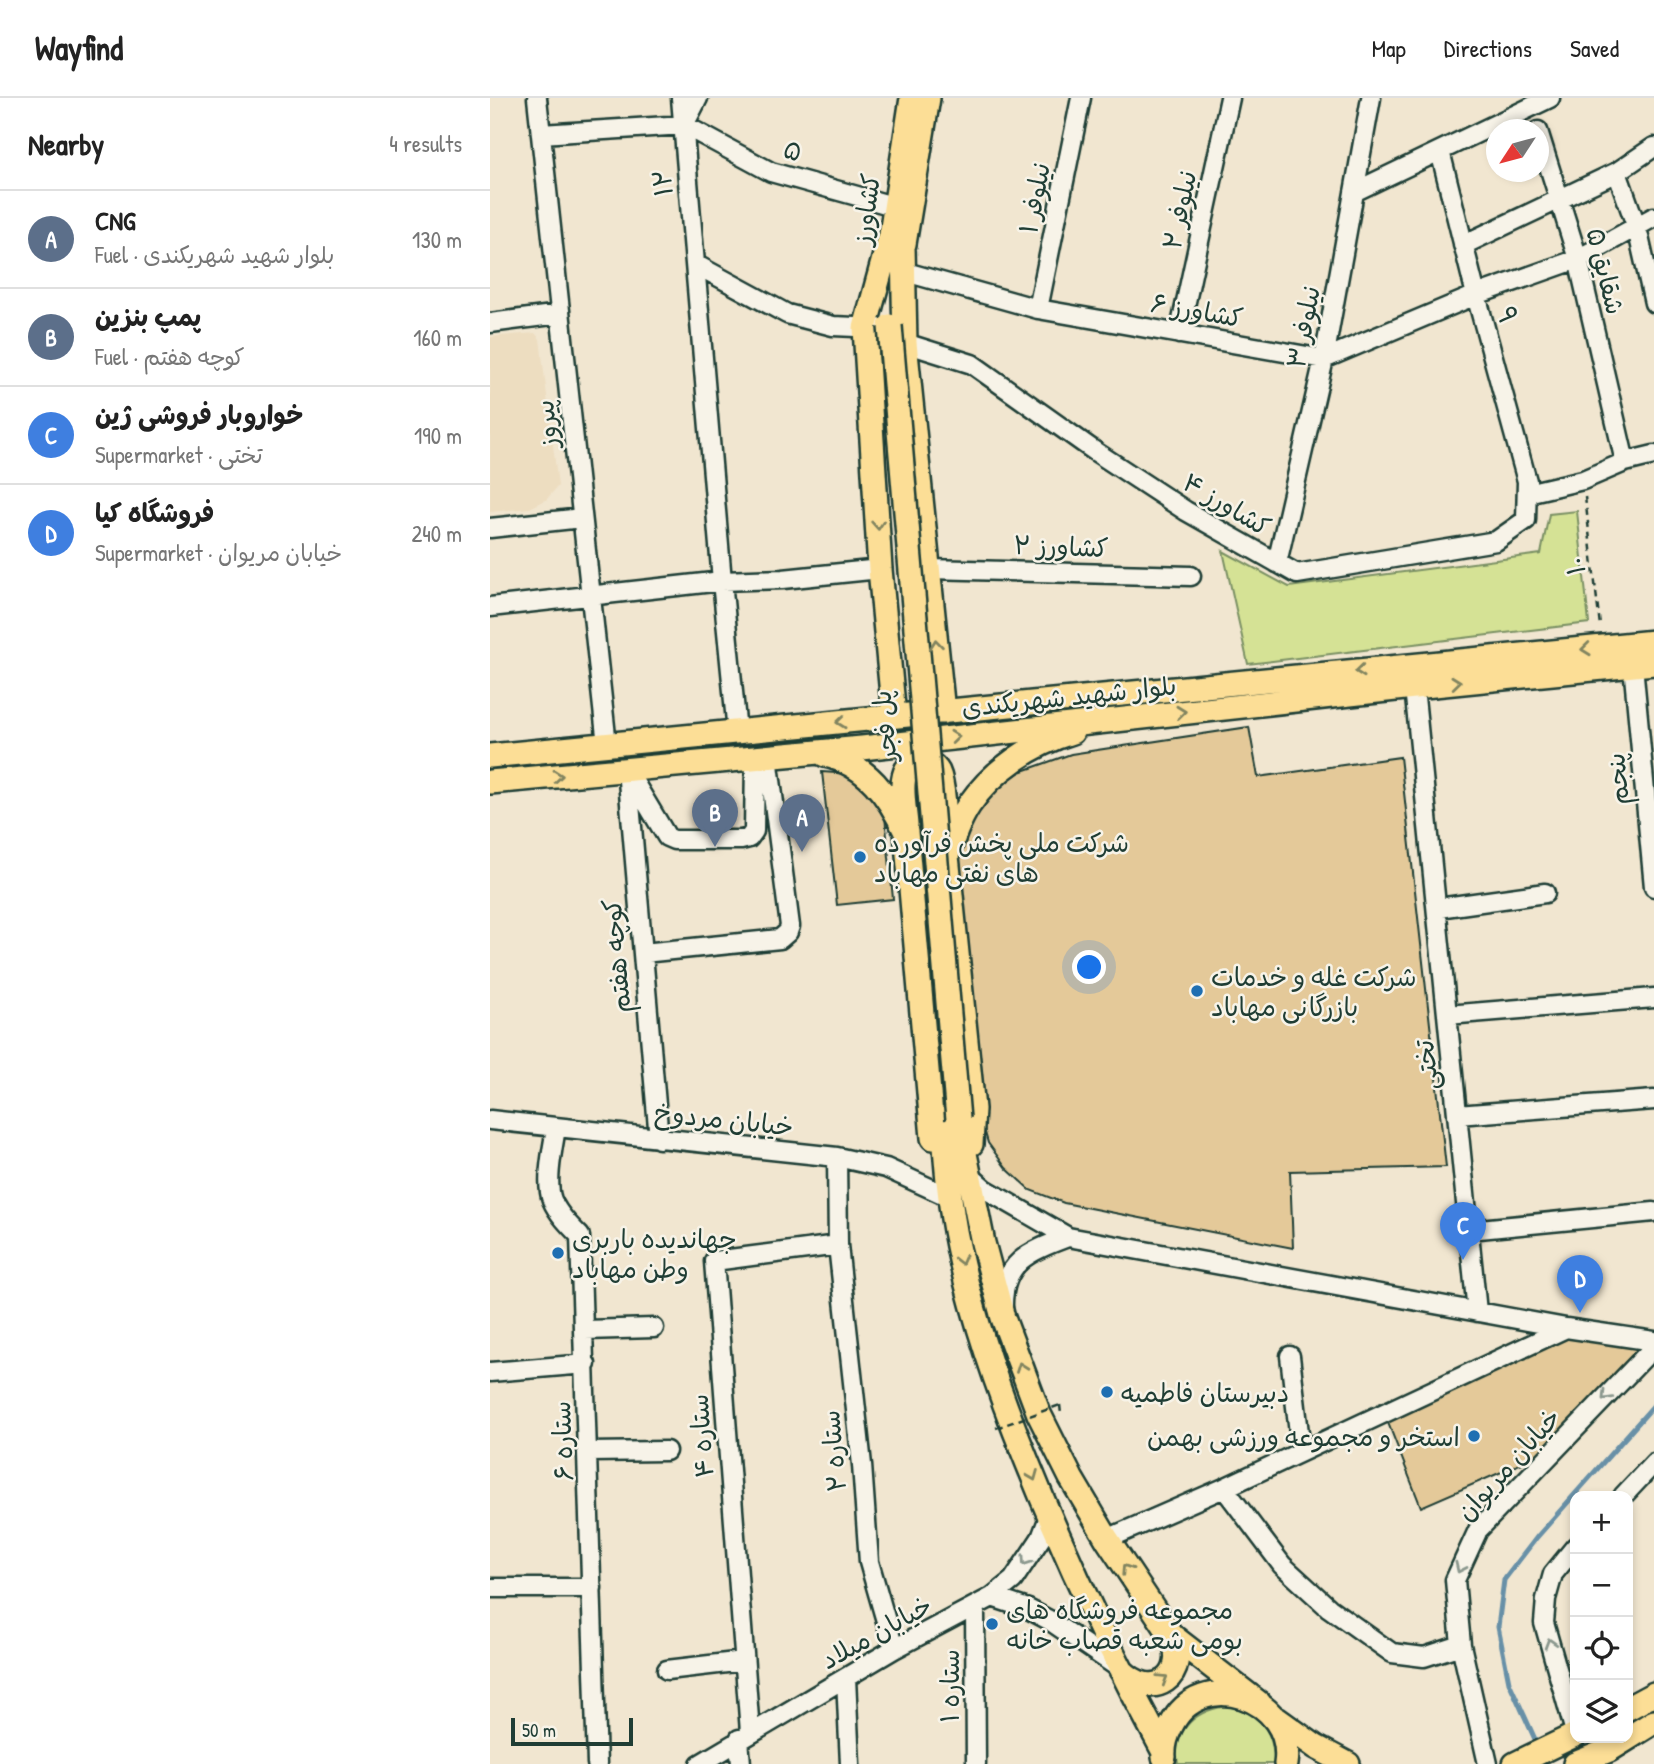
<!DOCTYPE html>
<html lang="en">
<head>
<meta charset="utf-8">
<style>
  body { margin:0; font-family:"Patrick Hand","Playpen Sans Arabic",sans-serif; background:#f2f2f2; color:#222 }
  .controls { position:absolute; right:21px; bottom:21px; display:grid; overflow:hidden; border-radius:14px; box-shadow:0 4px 10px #0003 }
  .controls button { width:63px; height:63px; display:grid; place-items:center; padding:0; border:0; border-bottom:2px solid #e0e0e0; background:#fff; color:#222; font:35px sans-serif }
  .compass { position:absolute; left:996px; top:21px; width:63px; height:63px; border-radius:50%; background:#fff; box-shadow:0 4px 10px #0003; rotate:234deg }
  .scale { position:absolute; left:21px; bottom:18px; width:122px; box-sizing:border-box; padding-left:7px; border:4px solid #1f3d34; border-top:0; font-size:19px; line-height:24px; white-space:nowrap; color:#1f3d34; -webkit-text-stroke:5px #f7f3e8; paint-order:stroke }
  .you { position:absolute; left:600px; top:870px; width:24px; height:24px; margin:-18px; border:5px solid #fff; border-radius:50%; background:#1a73e8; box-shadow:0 0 0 10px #1a73e833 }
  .badge { display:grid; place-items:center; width:46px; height:46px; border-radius:50%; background:#1f6fb2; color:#fff; font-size:23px; font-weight:700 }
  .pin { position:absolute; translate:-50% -58px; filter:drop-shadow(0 2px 4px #0008) }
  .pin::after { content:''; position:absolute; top:37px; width:24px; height:21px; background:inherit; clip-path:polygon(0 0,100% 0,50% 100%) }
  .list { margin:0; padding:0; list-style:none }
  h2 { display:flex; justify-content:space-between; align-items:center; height:91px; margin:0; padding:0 28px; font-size:30px }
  h2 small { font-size:23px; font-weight:400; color:#767676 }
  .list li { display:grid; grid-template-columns:46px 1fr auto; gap:21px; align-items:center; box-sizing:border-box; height:98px; padding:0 28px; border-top:2px solid #e0e0e0 }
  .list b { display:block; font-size:26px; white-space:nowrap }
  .list p { margin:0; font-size:23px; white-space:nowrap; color:#767676 }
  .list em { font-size:23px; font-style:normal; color:#767676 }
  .icon { flex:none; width:38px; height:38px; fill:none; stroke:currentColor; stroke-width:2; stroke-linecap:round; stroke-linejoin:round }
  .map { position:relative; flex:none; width:1164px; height:1666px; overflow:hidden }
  header { display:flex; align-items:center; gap:42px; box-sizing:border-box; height:98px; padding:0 35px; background:#fff; border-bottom:2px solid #e0e0e0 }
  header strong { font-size:33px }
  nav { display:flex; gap:38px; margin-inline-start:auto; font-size:24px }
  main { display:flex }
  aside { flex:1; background:#fff }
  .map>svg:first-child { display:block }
</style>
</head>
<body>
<header>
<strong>Wayfind</strong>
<nav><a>Map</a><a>Directions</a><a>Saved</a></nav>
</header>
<main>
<aside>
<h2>Nearby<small>4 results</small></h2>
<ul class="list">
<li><span class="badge" style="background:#5c6f8a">A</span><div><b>CNG</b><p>Fuel · بلوار شهید شهریکندی</p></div><em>130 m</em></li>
<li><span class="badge" style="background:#5c6f8a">B</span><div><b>پمپ بنزین</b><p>Fuel · کوچه هفتم</p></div><em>160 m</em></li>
<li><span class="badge" style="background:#3f7fe0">C</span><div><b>خواروبار فروشی ژین</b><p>Supermarket · تختی</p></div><em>190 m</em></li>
<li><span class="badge" style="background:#3f7fe0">D</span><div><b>فروشگاه کیا</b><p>Supermarket · خیابان مریوان</p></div><em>240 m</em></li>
</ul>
</aside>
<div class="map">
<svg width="1164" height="1666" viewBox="0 0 1164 1666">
  <rect width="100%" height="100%" fill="#f1e6d0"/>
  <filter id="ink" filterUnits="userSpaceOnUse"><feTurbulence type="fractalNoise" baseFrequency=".0143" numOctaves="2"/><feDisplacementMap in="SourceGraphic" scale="14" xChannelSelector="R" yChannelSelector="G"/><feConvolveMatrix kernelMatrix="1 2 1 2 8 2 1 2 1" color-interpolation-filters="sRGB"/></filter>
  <g filter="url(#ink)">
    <path fill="#edddc0" d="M45,235l5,6 18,147 -12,14 -16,8 -40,4v-175z"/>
    <path fill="#d5e295" stroke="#7a9064" stroke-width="2" d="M1087,413l12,112 -341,41 -25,-113 66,36 252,-33 8,-40z
      M741,1608c31,10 43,25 43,58h-96c-7,-36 21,-56 53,-58z"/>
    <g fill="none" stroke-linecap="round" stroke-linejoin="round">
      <path stroke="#6790a7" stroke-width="5" d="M1049,1650l-30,-66 -11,-55 6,-47 33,-43 117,-132"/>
    </g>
    <path fill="#e4c999" stroke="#1f3d34" stroke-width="2" d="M759,629l9,50 142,-20 46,410 -156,4 3,77 -229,-45 -34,-13 -24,-22 -18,-25 -8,-28 -23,-247 9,-35 14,-25 15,-19 25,-17 51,-18z
      M332,674l28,2 16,15 19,27 8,83 -56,6z
      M1076,1233l78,12 -108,114 -115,50 -36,-92z"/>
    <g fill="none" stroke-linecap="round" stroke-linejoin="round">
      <g stroke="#1f3d34" stroke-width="23">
        <path id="minor" d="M47,0l70,647
          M191,0l14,166
          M194,27l87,47 122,34
          M51,36l143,-9 14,-27
          M1127,74l20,56 17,75
          M864,94l196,-94
          M973,147l154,-73 37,-25
          M412,173l136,38 286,50 152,-64 102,-36 76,-42
          M548,211l43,-211
          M0,225l70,-9
          M388,230l-45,-2 -46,-12 -92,-50 27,317 61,-2 97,-10
          M689,236l51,-236
          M415,245l67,21 124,88 90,59 111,63 199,-33 30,-21 1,-39 -51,-186 -36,-144
          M1135,364l29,-7
          M1037,395l56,-13 42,-18 -47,-203 -40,-128
          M0,430l92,-10
          M787,465l47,-204 47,-261
          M438,471l263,7
          M0,509l232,-26 15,151
          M1143,567l21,222
          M924,589l63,625
          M137,671l32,370
          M138,674l39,65 7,3h67l8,-2 5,-7 1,-73
          M948,810l107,-15
          M153,855l137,-14 8,-7 2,-6 -22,-169
          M957,917l207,-17
          M967,1017l197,-15
          M0,1022l347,37 49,11 61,28
          M66,1030c-3,19 -11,54 -4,72 6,14 18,26 28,36l17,528
          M347,1059l1,88 24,220 7,97 25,87
          M479,1077l16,14 83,48 498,91 88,13
          M979,1132l185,-18
          M513,1209c-1,-46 28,-56 65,-70
          M95,1232l69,-2
          M800,1258l11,94
          M0,1274l96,-8
          M99,1354l77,-1
          M734,1390l58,77 47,43 63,45 32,4 37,-12
          M1133,1398l31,-33
          M617,1441l117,-51 342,-160
          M1085,1449l-22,27 -7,25 -2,24 31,109
          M0,1490h102
          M502,1499l36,12 21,11 70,48
          M485,1510l1,156
          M177,1572l77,-9
          M356,1580l4,86
          M260,1634l-36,-471 124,-16
          M249,1641l2,25
          M210,1666l194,-115 98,-52 21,-17 28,-42 8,-21
          M998,1666l-27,-119 -6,-65 23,-50 176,-183"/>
      </g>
      <g stroke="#1f3d34" stroke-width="28">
        <path id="major" d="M399,142l-24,88 15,241 14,147
          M414,146l24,-146
          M413,148l2,97 38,369
          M398,156l24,-156
          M335,657c42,9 64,41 81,77l27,306
          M0,658l1164,-114
          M0,684l372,-34 552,-61 240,-24
          M416,727c-1,-18 -12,-62 14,-64 7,0 14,4 18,11 7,15 7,58 8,77
          M453,1021c3,43 6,85 15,127 15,73 40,144 68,213 40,100 86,197 138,293
          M468,1021l25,124 20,75 36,96 32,64 36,61 64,96 88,68
          M481,1046l2,-35 -26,-253c6,-18 12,-36 22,-51 24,-35 63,-61 103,-73
          M631,1572c32,33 70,6 50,-35
          M1138,1610l26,-14
          M787,1621l39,28 32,17
          M674,1659c-1,-11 2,-21 7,-31 29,-61 125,-29 115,38
          M1025,1666l60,-29
          M1085,1666l34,-14 45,-28"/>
      </g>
      <path stroke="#1f3d34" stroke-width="2.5" stroke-dasharray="7 5" stroke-linecap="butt" d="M1095,399l15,129
        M570,1307l1,9"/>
      <use href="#minor" stroke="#f7f3e8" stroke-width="18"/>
      <use href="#major" stroke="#fcde96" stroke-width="23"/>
      <g stroke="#1f3d34" stroke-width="28" stroke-linecap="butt">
        <path id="major-bridge" d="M400,228l68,793"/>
      </g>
      <path stroke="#1f3d34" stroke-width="2.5" stroke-dasharray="7 5" stroke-linecap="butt" d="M506,1330l64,-23"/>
      <use href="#major-bridge" stroke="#fcde96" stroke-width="23"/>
    </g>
    <defs><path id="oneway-chevron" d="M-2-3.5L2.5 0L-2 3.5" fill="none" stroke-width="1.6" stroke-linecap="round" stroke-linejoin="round" transform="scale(1.75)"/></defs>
    <g stroke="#828560">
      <use href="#oneway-chevron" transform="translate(388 427) rotate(86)"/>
      <use href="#oneway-chevron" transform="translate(446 546) rotate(-96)"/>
      <use href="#oneway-chevron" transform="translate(1096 551) rotate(174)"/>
      <use href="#oneway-chevron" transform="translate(870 573) rotate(174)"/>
      <use href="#oneway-chevron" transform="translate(966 584) rotate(-6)"/>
      <use href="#oneway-chevron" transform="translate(691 614) rotate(-6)"/>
      <use href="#oneway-chevron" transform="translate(351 624) rotate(174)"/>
      <use href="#oneway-chevron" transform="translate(465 639) rotate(-6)"/>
      <use href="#oneway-chevron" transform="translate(68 678) rotate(-5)"/>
      <use href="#oneway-chevron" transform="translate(471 1162) rotate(76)"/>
      <use href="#oneway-chevron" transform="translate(531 1269) rotate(-110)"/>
      <use href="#oneway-chevron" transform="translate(543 1378) rotate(68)"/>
      <use href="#oneway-chevron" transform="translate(636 1471) rotate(-123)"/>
      <use href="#oneway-chevron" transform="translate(673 1581) rotate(-32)"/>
    </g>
    <g stroke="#8b988e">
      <use href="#oneway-chevron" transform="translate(1116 1298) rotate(134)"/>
      <use href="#oneway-chevron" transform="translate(536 1463) rotate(124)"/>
      <use href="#oneway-chevron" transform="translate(970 1470) rotate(115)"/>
      <use href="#oneway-chevron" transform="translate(1060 1545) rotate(-107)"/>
    </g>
  </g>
  <g fill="#1f6fb2" stroke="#f7f3e8" stroke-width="2.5">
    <circle cx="370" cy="759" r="7"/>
    <circle cx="707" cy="893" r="7"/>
    <circle cx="68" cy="1155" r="7"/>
    <circle cx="617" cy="1294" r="7"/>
    <circle cx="984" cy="1338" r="7"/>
    <circle cx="502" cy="1526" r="7"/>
  </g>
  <g text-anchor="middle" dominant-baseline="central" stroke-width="5" stroke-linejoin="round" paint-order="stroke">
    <g font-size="26" fill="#1f3d34" stroke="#f7f3e8">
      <text transform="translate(303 52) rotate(18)">۵</text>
      <text transform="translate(172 85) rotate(-95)">۱۲</text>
      <text transform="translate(544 100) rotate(-79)">نیلوفر ۱</text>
      <text transform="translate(376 111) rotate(-82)">کشاورز</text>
      <text transform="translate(689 112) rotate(-78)">نیلوفر ۲</text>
      <text transform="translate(1116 173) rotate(76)">شقایق ۵</text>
      <text transform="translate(707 212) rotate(10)">کشاورز ۶</text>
      <text transform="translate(1018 217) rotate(75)">۹</text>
      <text transform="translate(813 229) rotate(-79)">نیلوفر ۳</text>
      <text transform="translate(56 326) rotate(-96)">پیروز</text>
      <text transform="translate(737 406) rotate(31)">کشاورز ۴</text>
      <text transform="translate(571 448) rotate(2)">کشاورز ۲</text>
      <text transform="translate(1085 468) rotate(-97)">۱۰</text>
      <text transform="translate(579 598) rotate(-6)">بلوار شهید شهریکندی</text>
      <text transform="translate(394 628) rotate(-95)">پل فجر</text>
      <text transform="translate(1127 681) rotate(-95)">پنجم</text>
      <text transform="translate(126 858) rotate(-95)">کوچه هفتم</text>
      <text transform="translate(936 967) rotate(-96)">تختی</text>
      <text transform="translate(234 1021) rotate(6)">خیابان مردوخ</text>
      <text transform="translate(211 1338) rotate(-94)">ستاره ۴</text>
      <text transform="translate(72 1343) rotate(-92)">ستاره ۶</text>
      <text transform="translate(343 1353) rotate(-95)">ستاره ۲</text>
      <text transform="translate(1018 1366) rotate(-48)">خیابان مریوان</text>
      <text transform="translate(386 1534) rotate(-29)">خیابان میلاد</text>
      <text transform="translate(459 1588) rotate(-90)">ستاره ۱</text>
    </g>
    <g font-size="26" fill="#1f3d34" stroke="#f7f3e8" text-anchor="start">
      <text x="384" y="744">شرکت ملی پخش فرآورده<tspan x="384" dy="30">های نفتی مهاباد</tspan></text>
      <text x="721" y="878">شرکت غله و خدمات<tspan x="721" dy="30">بازرگانی مهاباد</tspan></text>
      <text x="82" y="1140">جهاندیده باربری<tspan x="82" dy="30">وطن مهاباد</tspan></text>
      <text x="631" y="1294">دبیرستان فاطمیه</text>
      <text x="970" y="1338" text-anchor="end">استخر و مجموعه ورزشی بهمن</text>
      <text x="516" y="1511">مجموعه فروشگاه های<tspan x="516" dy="30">بومی شعبه قصاب خانه</tspan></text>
    </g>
  </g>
</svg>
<div class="controls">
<button>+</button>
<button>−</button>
<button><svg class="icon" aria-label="locate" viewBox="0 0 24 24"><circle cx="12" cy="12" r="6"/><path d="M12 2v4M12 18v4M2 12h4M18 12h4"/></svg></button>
<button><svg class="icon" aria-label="layers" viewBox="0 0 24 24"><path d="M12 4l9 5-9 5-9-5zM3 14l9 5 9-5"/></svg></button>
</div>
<svg class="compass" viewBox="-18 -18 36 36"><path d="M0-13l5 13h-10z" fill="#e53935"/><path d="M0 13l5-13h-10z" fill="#767676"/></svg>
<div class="scale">50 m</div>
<div class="you"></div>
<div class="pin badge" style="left:312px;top:754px;background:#5c6f8a">A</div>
<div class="pin badge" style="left:225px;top:749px;background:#5c6f8a">B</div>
<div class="pin badge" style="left:973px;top:1162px;background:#3f7fe0">C</div>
<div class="pin badge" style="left:1090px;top:1215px;background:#3f7fe0">D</div>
</div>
</main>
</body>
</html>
